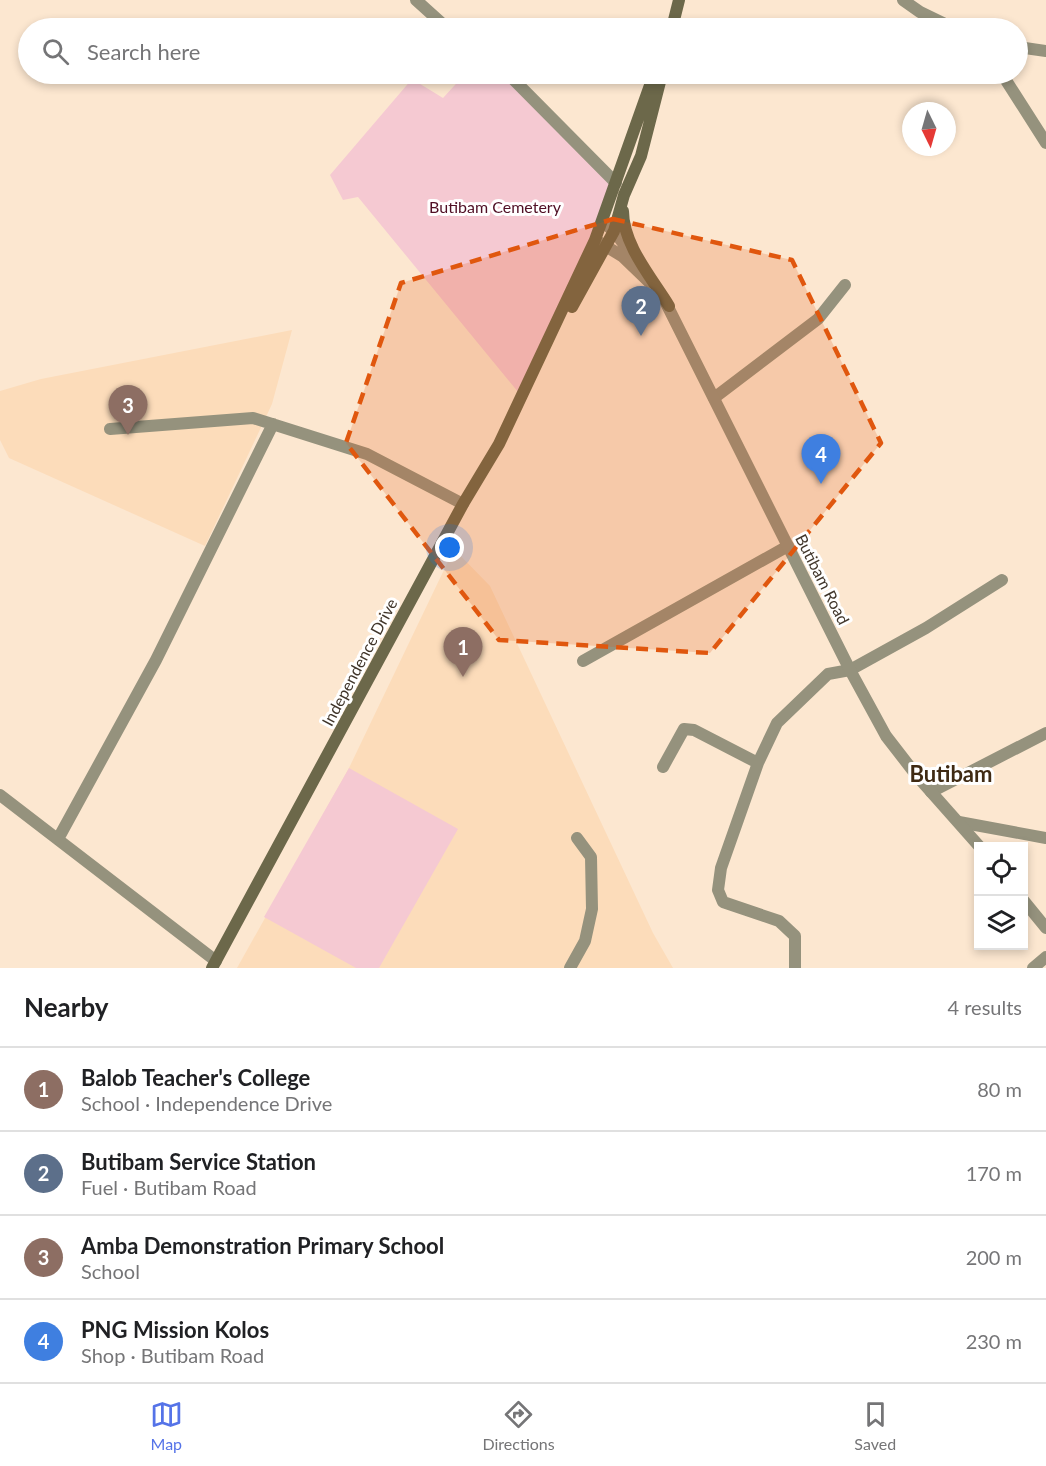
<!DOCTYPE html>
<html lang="en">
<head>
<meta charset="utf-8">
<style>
  body { margin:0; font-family:Lato,sans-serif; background:#f6f6f6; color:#202124 }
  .controls { position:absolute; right:18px; bottom:18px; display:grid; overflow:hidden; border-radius:0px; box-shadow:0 3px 9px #0003 }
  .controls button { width:54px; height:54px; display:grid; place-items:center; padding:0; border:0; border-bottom:2px solid #e0e0e0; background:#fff; color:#202124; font:30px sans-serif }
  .compass { position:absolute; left:902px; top:102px; width:54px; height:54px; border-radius:50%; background:#fff; box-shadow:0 3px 9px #0003; rotate:175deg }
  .you { position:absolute; left:450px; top:548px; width:21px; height:21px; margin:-15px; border:4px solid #fff; border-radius:50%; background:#1a73e8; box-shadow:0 0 0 9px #1a73e833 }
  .badge { display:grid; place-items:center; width:39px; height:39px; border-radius:50%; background:#5573e8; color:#fff; font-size:20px; font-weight:700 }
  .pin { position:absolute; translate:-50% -50px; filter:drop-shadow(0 2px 3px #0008) }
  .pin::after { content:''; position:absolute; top:32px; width:21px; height:18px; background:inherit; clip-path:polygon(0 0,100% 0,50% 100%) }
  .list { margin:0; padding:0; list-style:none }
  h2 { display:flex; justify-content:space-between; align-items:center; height:78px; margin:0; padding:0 24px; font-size:26px }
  h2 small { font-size:20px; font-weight:400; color:#757577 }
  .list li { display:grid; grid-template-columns:39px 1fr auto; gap:18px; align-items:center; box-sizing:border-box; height:84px; padding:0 24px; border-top:2px solid #e0e0e0 }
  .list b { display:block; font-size:22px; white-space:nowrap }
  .list p { margin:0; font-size:20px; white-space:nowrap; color:#757577 }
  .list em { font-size:20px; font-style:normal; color:#757577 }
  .icon { flex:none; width:33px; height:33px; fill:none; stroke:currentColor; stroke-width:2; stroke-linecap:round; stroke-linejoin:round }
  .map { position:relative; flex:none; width:1046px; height:968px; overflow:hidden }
  .search { position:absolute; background:#fff; box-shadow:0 3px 9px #0003; left:18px; right:18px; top:18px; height:66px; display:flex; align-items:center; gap:15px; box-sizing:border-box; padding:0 21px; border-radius:33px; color:#757577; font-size:22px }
  .sheet { height:414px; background:#fff }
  nav { display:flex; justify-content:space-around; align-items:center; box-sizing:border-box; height:84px; border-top:2px solid #e0e0e0; background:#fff; font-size:16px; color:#757577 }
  nav a { display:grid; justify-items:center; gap:3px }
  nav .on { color:#5573e8 }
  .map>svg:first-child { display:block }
</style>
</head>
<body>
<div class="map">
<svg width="1046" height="968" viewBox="0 0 1046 968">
  <rect width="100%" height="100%" fill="#fce7d0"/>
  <path fill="#fcdcba" d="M292,330l-20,74 -67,142 -196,-88 -9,-18v-49l41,-12z
    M454,549l36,37 163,347 20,35h-436l112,-200z"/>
  <path fill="#f5c9d2" d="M465,74h36l115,109 -93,215 -165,-201 -15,3 -13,-25 82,-96 31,19z
    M349,768l109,61 -79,139h-23l-92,-51z"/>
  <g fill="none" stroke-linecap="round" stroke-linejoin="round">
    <path stroke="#95927d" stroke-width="12" d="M416,0l31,28
      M903,0l17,12 33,16
      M1018,47l28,4
      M508,74l108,109
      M1002,74l44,69
      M714,398l104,-79 27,-34
      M110,429l143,-11 114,36 96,50
      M583,661l205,-115
      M663,767l21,-38 10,1 64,33
      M931,792l115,-59
      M0,795l216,166
      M959,822l87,16
      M58,839l98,-179 117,-236
      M570,968l15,-27 7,-32 -1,-52 -14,-19
      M795,968v-32l-16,-15 -56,-19 -5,-12 3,-22 37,-105 19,-40 51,-49 22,-4 76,-42 76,-48
      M1033,968l13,-11"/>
    <path stroke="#95927d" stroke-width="12" d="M602,222l12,9 20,27
      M597,241l25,15 27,26
      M664,299l186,371 36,66 31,40 62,70
      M1024,901l22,27"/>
    <path stroke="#6c684a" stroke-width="12" d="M672,28l7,-28
      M623,211c0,34 29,67 46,95
      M572,307l42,-76 10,-36 17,-39 21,-82
      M212,968l251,-464 36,-60 96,-204 59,-166"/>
  </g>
  <path fill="#e0570e" fill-opacity="0.2" stroke="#e0570e" stroke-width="4.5" stroke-dasharray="12 8" stroke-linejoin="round" d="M613,219l179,41 89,183 -171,210 -211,-13 -153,-197 55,-160z"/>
  <g text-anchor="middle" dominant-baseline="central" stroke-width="6" stroke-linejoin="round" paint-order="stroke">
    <g font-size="16" fill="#500f25" stroke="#fff">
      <text x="495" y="206">Butibam Cemetery</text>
    </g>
    <g font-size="16" fill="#40352a" stroke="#fff">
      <text transform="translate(823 579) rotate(63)">Butibam Road</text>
      <text transform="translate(359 662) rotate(-62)">Independence Drive</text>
    </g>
    <g font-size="22" font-weight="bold" fill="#3f2a13" stroke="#fff">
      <text x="951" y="773">Butibam</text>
    </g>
  </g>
</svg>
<div class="controls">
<button><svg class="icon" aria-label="locate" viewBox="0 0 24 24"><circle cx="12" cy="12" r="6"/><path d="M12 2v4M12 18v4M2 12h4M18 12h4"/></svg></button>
<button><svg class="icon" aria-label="layers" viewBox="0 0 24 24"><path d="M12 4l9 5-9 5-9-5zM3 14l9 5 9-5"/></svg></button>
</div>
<svg class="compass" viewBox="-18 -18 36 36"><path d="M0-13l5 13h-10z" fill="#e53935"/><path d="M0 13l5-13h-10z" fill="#757577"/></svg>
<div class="you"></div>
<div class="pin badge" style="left:463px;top:677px;background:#8d6e63">1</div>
<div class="pin badge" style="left:641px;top:336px;background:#5c6f8a">2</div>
<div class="pin badge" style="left:128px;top:435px;background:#8d6e63">3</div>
<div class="pin badge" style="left:821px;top:484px;background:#3f7fe0">4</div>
<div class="search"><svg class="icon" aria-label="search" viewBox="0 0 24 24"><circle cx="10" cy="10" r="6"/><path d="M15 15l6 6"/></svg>Search here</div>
</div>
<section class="sheet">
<h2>Nearby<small>4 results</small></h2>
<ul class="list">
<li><span class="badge" style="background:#8d6e63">1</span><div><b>Balob Teacher's College</b><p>School · Independence Drive</p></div><em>80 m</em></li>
<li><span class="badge" style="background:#5c6f8a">2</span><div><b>Butibam Service Station</b><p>Fuel · Butibam Road</p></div><em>170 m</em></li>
<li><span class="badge" style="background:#8d6e63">3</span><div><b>Amba Demonstration Primary School</b><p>School</p></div><em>200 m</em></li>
<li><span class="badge" style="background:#3f7fe0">4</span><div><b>PNG Mission Kolos</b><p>Shop · Butibam Road</p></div><em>230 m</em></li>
</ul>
</section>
<nav>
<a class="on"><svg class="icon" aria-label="map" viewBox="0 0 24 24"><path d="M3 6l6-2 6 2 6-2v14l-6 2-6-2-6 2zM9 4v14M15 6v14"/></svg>Map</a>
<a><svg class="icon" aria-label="directions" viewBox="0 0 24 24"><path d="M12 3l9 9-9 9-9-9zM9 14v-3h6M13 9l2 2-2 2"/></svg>Directions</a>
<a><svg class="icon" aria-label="saved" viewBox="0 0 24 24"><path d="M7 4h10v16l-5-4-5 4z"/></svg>Saved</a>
</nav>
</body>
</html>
